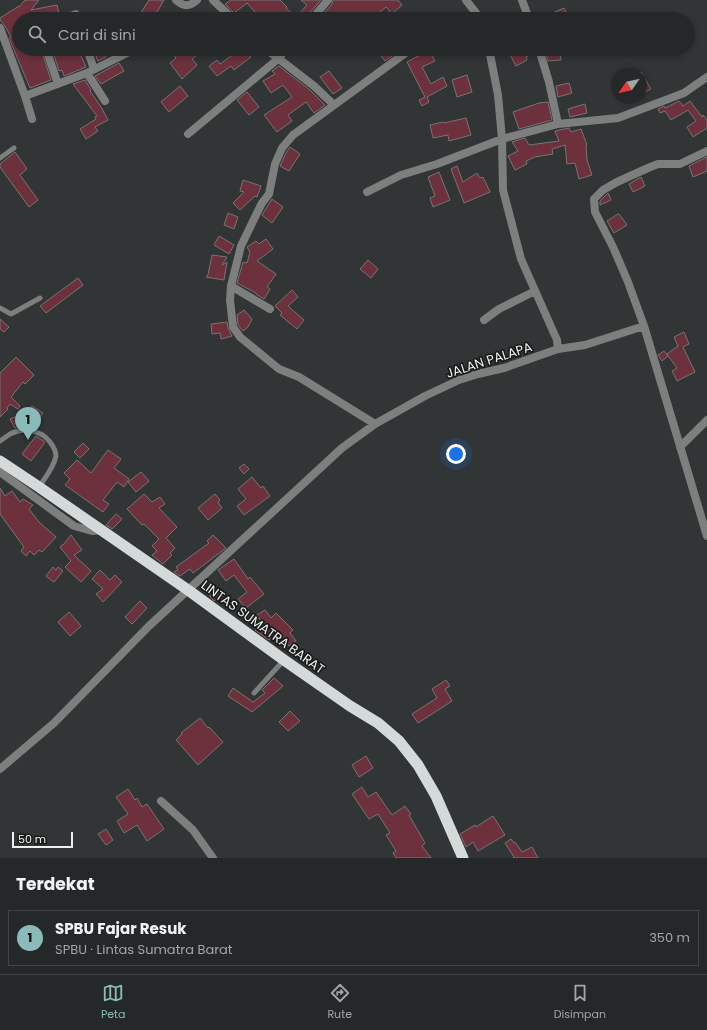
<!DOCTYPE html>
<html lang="id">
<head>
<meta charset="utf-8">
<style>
  body { margin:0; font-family:Poppins,sans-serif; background:#313434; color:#f1f3f6 }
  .compass { position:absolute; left:611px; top:68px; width:36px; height:36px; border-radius:50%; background:#252828; box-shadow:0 2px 6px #0003; rotate:236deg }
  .scale { position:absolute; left:12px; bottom:10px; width:61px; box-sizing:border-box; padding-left:4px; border:2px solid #eef0f0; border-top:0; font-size:11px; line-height:14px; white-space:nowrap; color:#eef0f0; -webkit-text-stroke:3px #1a1c1c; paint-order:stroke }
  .you { position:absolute; left:456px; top:454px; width:14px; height:14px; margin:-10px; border:3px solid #fff; border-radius:50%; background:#1a73e8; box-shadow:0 0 0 6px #1a73e833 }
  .badge { display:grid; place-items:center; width:26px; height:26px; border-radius:50%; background:#8bbbb9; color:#111; font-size:13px; font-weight:700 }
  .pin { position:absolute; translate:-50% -33px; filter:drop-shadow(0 1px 2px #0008) }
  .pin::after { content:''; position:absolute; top:21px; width:14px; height:12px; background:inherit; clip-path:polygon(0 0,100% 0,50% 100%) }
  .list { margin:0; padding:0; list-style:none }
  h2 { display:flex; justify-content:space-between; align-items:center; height:52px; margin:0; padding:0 16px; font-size:17px }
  h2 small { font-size:13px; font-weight:400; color:#a3a6a8 }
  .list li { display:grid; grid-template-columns:26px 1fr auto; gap:12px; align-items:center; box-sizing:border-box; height:56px; margin:0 8px 8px; padding:0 8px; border:1px solid #424445; border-radius:0px }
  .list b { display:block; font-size:15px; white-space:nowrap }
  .list p { margin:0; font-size:13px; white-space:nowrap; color:#a3a6a8 }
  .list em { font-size:13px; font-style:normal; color:#a3a6a8 }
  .icon { flex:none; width:22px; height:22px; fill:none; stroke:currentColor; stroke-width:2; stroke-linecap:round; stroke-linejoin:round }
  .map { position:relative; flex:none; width:707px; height:858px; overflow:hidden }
  .search { position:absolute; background:#252828; box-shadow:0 2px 6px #0003; left:12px; right:12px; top:12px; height:44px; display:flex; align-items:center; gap:10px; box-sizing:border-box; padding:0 14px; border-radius:22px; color:#a3a6a8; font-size:15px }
  .sheet { height:116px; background:#252828 }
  nav { display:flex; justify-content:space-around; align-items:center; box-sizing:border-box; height:56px; border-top:1px solid #424445; background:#252828; font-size:11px; color:#a3a6a8 }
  nav a { display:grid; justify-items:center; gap:2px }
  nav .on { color:#8bbbb9 }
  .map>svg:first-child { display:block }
</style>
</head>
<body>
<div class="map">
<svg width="707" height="858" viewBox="0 0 707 858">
  <rect width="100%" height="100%" fill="#313535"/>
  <path fill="#6c313c" stroke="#787474" d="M25,0h14l-8,10 26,-5 2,9 -24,5h-16v30h22l10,31 -21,8 -21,-50 2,-1 -6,-11 -5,-6v-2l19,-12v1z
    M149,0h15l-11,19h-16z
    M231,0h49l7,7 -1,1 10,9 11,-12 -6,-5h20l-13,15 -1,4h-46l-14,-16 -13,10 -9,-9z
    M333,0h65l4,5 -10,9 -6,-7 -14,12h-53l13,-15z
    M564,8l4,8 -8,3h-21z
    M218,13l7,6h-14z
    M52,49h26l8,18 -22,9 -2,-6 -3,1z
    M93,49h9l4,8 -8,4z
    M182,49h23l-13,10 5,6 -15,14 -12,-16 6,-5 -2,-3z
    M230,49h15l6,8 -17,13 -3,-4 -14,10 -8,-10 8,-6 3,4 14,-10z
    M385,49h7l3,5 -10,7 -6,-8z
    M507,49h23l3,4 -7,4 1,3 -11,6z
    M429,50l6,11 -13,6 9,17 12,-7 4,9 -20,11 2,5 -7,4 -3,-6 6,-3 -18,-35z
    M560,52l1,8 -13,1 -2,-7z
    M119,63l5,8 -23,13 -6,-8z
    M279,66l31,24 15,15 -11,8 -8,-11 -18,13 4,6 -15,11 -13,-17 28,-18 -9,-12 -12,8 -8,-12 12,-7 -3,-3z
    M329,71l13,17 -9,6 -13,-17z
    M641,72l10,17 -6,3 -4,-6z
    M467,75l5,17 -15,5 -5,-17z
    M85,80l6,10 -1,1 11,16 7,13 -13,7 3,4 -12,8 -6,-10 16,-10 -1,-2 2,-1 -24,-32z
    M569,83l3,10 -14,4 -2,-11z
    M180,86l8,10 -19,16 -8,-10z
    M247,92l12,15 -10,8 -12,-15z
    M679,101l4,5 7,-5 12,16 1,-2 4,5v8l-14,9 -6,-10 9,-6 -8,-11 -17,10 -6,-9 -5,2 -2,-4 6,-3 1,2z
    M548,102l4,18 -33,9 -6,-17 26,-9z
    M585,104l2,9 -17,4 -2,-8z
    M466,118l5,17 -22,6 -1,-6 -15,3 -3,-13 13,-3 1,1z
    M569,128l2,4 10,-3 6,16h-1l1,15 5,15 -13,4 -4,-16 -8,1 -2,-19 -13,4 1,5 -18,3 -9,4 1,3 -12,6 -7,-14 10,-5 -6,-9 13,-4 4,7 30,-4 -4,-10z
    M290,147l10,7 -11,17 -9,-5 7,-15z
    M15,152l12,17 -7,6 18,25 -9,7 -29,-40v-3z
    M707,157v14l-14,6 -4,-11z
    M457,166l6,16 14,-9 3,5 3,-1 7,15 -26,11 -13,-34z
    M439,172l11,28 -17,7 -3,-9 5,-2 -7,-19z
    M641,177l4,9 -12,6 -4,-8z
    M243,180l18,6 -4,11 -2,-1 -15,14 -7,-7 11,-11 -4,-1z
    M608,193l3,7 -11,5v-4z
    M272,199l11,8 -11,16 -10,-8z
    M228,213l10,4 -4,12 -10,-4z
    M618,214h1l8,11 -13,8 -7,-12z
    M219,236l15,9 -5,9 -15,-9z
    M266,239l7,10 -16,12 19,13 -9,13 3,2 -6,10 -8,-5v-1l-19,-10 6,-21 4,1 3,-11 -3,-5 9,-6 3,3z
    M212,255l15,2 -5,8 5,-3 -3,18 -18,-3 2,-2z
    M368,260l10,9 -7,9 -11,-9z
    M78,278l5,7 -37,28 -6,-7z
    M292,290l6,7 -10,9 16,14 -7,9 -17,-14 2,-2 -7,-7z
    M244,310l8,9 -4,8 -5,4 -5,-6 -1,-10z
    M0,319l9,8 -5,5 -4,-3z
    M227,322l1,6 4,8 -11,3 -1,-6 -8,1 -1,-10z
    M684,332l5,12 -6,3 12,25 -18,9 -5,-10 5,-3 -10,-14 11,-8 -4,-9z
    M664,351l4,5 -6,5 -4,-6z
    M16,357l18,18 -9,9 -2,-2 -12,15 9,9 -2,3 -8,-5 -3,4 1,1 -8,8v-44z
    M32,406l11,7 -6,9 -11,-7z
    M15,417h2l4,7 -6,4 -5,-9z
    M36,436l9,6 -14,19 -9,-7z
    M83,443l6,6 -9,9 -6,-6z
    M108,450l13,9 -7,9 15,11 -5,8 -7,-5 -14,18 6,4 -6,8 -38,-27 5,-6 -6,-6 13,-13 14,13z
    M244,464l5,5 -5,5 -5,-6z
    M141,472l8,9 -13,11 -8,-10z
    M252,477l9,11 2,-2 7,10 -26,19 -7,-9 9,-7 -8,-10z
    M0,488l5,8 7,-5 8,11 3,-3 10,6 -4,4 10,13 17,15 -14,15 -3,-2 -5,5 -4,-4 -4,5 -5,-5 3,-4 -24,-33z
    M144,494l8,8 8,-5 5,7 -6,4 18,19 -11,11 9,10 -5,5 2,2 -9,9 -11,-9 5,-4 -5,-5 7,-7 -15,-15 -2,1 -15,-16z
    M215,494l5,6 -2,2 4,6 -14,12 -10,-12z
    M116,514l6,5 -10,10 -6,-4z
    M71,535l11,15 -8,5 17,16 -10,11 -16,-15 6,-6 -11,-14 2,-2h1z
    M213,535l13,13 -33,25 -3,-4 -10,7 -6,-4 4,-2 -2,-3 33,-24 -2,-2z
    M234,559l14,20 2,-2 14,17 -18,14 -8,-9 9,-7 -13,-17 -8,6 -8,-11z
    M53,567l3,3 2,-3 5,4 -9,11 -8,-6z
    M100,570l10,10 5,-5 7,7 -19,20 -7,-8 7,-5 -11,-10z
    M214,589l6,7 -6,5 -6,-7z
    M140,601l7,7 -15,16 -7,-7z
    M265,610l6,8 5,-5 17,17 -3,3 6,8 -7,5 -5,-7 -5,6 -8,-7 -2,2 -14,-10 7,-7 -5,-8z
    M69,612l12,14 -11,10 -12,-14z
    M274,678l9,8 -31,26 -24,-16 5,-8 20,14 12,-9 -3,-3z
    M446,680l4,6 -5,3 7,12 -34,22 -6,-9 25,-16 -5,-9z
    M290,711l10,10 -12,10 -9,-9z
    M200,718l8,10 1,-1 14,15 -25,23 -22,-25 6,-6 -1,-1z
    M366,756l7,12 -14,9 -7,-12z
    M362,787l6,10 8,-5 16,23 13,-9 6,8 -2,1 16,28 -3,3 9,12h-35l-3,-5 3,-2 -10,-16 4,-2 -12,-19 -9,5 -17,-25z
    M128,789l7,11 2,-2 5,9 5,-3 17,25 -17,12 -10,-16 -13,8 -7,-12 11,-7 -12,-17z
    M493,816l12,19 -27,16 -5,-9 -7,5 -6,-13 15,-9 1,2z
    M106,829l7,11 -7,5 -8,-11z
    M511,839l3,4 1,-1 7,10 10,-5 6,11h-25l1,-1 -9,-14z"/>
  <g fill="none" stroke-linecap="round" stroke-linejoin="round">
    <path stroke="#7d7f7f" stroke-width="5" d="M0,158l14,-10
      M0,308l11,6 29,-16
      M0,441c3,-2 7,-5 10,-7 14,-7 31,-4 40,8 3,4 6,8 6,14 -2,11 -11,22 -17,31
      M254,693l30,-33"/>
    <path stroke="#7d7f7f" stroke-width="8" d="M176,0c8,7 13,7 21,0
      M213,0l20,19
      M466,0l10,13 3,6
      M522,0l7,19
      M62,19l14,-5 1,5
      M312,19l16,-19
      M0,28l25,68 7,23
      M46,49l12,35
      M87,49l7,20
      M266,49l48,37 20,19
      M539,49l10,33 9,42
      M87,73l18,28
      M25,96l62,-23 46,-23
      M188,134l90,-75 8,-10
      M707,151l-27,13h-22l-10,4 -31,14 -14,8 -9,9 1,13 18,35 15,35 16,44 63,210
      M367,192l34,-17 36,-11 65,-25 56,-15 60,-6 66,-25 23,-16
      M231,286l39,23
      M484,320l15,-11 36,-18
      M558,349l27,-4 59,-19
      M375,424l-76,-47 -20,-8 -39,-32 -7,-10 -3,-27 1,-14 10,-40 14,-29 7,-14 7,-9 6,-30 7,-16 11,-13 118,-86
      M680,447l27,-27
      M0,472l74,54 18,5 10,-1
      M0,769l54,-46 95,-97 193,-178 33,-24 50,-28 34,-16 19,-6 26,-6 54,-19 -1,-9 -36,-81 -18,-69 -1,-51 -4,-44 -9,-46
      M161,801l32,29 20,28"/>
    <path stroke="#d4d9d9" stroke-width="11" d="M0,461l39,26 149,103 96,70 66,46 28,17 21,18 19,24 18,31 27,62"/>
  </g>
  <g text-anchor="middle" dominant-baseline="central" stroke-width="3.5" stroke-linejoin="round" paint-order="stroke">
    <g font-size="13" fill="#eef0f0" stroke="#1a1c1c">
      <text transform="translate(489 360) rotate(-18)">JALAN PALAPA</text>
      <text transform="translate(263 627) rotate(36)">LINTAS SUMATRA BARAT</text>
    </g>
  </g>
</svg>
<svg class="compass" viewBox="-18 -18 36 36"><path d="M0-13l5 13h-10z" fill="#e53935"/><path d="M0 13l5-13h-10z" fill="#a3a6a8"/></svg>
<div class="scale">50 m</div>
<div class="you"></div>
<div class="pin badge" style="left:28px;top:440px">1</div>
<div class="search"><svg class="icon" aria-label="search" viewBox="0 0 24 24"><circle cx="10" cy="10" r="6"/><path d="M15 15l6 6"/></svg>Cari di sini</div>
</div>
<section class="sheet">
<h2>Terdekat<small></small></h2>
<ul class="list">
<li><span class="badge">1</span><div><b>SPBU Fajar Resuk</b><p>SPBU · Lintas Sumatra Barat</p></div><em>350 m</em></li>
</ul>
</section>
<nav>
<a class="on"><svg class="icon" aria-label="map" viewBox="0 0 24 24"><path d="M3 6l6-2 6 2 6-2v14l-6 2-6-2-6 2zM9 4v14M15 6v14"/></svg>Peta</a>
<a><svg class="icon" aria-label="directions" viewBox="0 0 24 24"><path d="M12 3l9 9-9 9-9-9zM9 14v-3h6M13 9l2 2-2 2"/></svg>Rute</a>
<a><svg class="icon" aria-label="saved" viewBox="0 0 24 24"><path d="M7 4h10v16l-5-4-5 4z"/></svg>Disimpan</a>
</nav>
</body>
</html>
